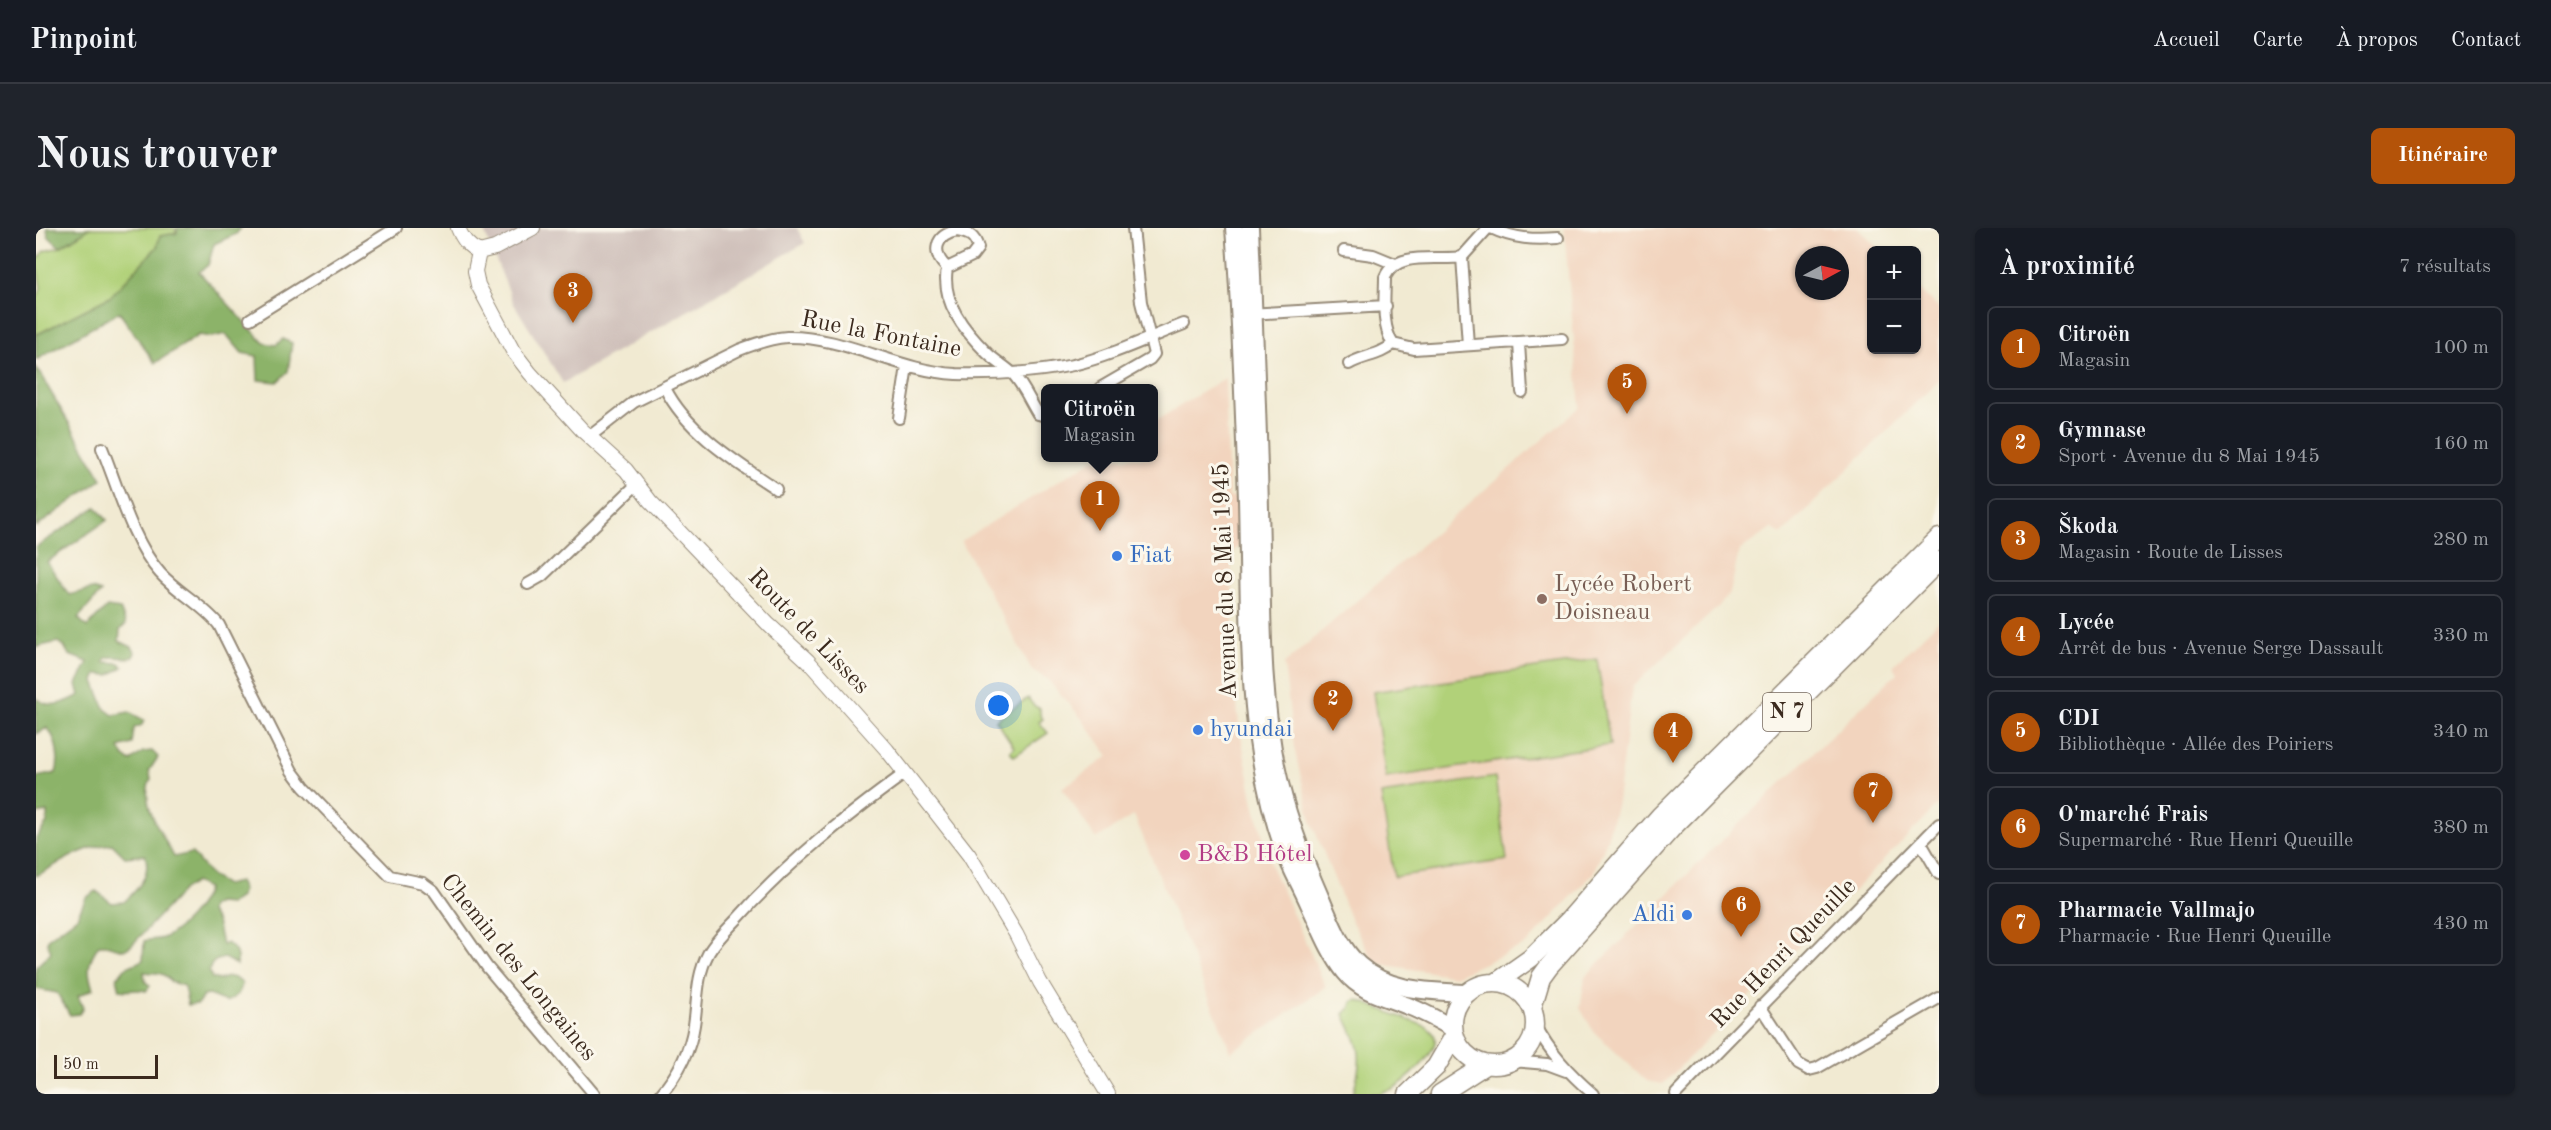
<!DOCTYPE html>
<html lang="fr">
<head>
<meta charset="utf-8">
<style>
  body { margin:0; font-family:"Old Standard TT",serif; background:#20242c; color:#f1f3f6 }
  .controls { position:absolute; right:18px; top:18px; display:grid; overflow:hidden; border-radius:9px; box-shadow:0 2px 4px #0004 }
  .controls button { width:54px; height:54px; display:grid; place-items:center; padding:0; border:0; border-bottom:2px solid #363941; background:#171b24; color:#f1f3f6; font:30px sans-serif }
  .compass { position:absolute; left:1759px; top:18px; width:54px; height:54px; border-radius:50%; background:#171b24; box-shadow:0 2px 4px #0004; rotate:83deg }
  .scale { position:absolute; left:18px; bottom:15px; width:104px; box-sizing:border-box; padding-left:6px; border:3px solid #3b2a1e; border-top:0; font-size:16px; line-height:21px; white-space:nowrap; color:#3b2a1e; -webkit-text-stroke:4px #fbf7ec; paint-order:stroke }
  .you { position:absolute; left:963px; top:478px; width:21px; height:21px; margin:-15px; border:4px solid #fff; border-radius:50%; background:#1a73e8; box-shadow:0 0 0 9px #1a73e833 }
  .badge { display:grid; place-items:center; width:39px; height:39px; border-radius:50%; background:#b45309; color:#fff; font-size:20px; font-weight:700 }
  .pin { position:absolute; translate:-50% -50px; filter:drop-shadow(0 2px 3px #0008) }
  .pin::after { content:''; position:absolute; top:32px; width:21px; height:18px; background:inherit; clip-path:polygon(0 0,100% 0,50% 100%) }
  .popup { position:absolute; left:1005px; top:156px; width:117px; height:78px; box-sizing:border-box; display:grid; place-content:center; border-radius:9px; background:#171b24; filter:drop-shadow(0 2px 4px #0005); font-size:20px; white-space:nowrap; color:#9ea1a6 }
  .popup b { font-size:22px; color:#f1f3f6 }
  .popup::after { content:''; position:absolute; left:50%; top:100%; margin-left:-12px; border:12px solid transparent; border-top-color:#171b24 }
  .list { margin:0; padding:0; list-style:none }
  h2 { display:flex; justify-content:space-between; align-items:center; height:78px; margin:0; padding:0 24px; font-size:26px }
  h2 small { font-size:20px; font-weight:400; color:#9ea1a6 }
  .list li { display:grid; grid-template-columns:39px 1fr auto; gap:18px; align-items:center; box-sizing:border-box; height:84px; margin:0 12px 12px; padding:0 12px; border:2px solid #363941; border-radius:9px }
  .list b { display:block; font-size:22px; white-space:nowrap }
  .list p { margin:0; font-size:20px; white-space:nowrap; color:#9ea1a6 }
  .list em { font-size:20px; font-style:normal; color:#9ea1a6 }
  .map { position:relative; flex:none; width:1903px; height:866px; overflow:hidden; border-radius:9px }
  header { display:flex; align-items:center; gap:36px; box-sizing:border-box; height:84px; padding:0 30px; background:#171b24; border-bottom:2px solid #363941 }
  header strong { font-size:28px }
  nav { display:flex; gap:33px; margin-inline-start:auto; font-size:21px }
  .intro { display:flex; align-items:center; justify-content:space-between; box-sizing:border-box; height:144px; padding:0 36px }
  h1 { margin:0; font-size:42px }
  .button { padding:15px 27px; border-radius:9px; background:#b45309; color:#fff; font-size:21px; font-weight:700 }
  main { display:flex; gap:36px; padding:0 36px }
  aside { flex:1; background:#171b24; border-radius:9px; box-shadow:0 2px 4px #0004 }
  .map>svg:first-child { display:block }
</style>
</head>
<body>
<header>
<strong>Pinpoint</strong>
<nav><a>Accueil</a><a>Carte</a><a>À propos</a><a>Contact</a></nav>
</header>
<div class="intro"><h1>Nous trouver</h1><a class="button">Itinéraire</a></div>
<main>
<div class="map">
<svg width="1903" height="866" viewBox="0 0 1903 866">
  <rect width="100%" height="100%" fill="#fbf7ec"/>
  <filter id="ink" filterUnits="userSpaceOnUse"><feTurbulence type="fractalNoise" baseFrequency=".0167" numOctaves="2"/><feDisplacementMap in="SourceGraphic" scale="12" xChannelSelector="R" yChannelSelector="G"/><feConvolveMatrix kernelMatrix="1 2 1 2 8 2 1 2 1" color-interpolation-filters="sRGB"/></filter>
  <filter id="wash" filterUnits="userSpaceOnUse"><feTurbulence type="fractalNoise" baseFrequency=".008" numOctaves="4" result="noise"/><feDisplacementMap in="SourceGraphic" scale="24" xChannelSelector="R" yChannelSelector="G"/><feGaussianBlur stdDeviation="1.35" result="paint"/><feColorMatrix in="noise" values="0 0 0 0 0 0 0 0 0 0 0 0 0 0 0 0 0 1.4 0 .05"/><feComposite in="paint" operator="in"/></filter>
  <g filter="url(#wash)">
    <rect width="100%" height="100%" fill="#f1ead2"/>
    <path fill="#f2d4be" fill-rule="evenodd" d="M1528,0h293l23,22h-8v100h44l1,-63 22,22v71l-157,154 -11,-6 -32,23 -9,42 -10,12 -88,82 -15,115 -9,35 -15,37 -66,70 -72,32 -81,-13 -24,-45 -39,-97 -17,-74 -10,-83 296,-257zM1768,27h36v36h-36z
      M1189,150l4,119 9,1 1,49 -8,5 3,121 5,53 15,78 18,64 54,119 -95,65 -97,-237 -38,24 -34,-51 47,-32 -31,-42 -31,-35 -15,-9 -71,-129 135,-83h58v-36z
      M1903,392v184l-276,280 -16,-3 -53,-49 -14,-24 5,-31 130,-130 182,-174 -4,-7z"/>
    <path fill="#cfc0ba" d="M447,0h314l8,15 -242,140 -49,-79z"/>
    <path fill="#b1d179" stroke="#767e4c" stroke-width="1.5" d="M54,0h84l4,5 -18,3 -3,11 -47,50 -74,38v-34l5,-13 -5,-26 8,-11 16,-4z
      M1561,431l13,86 -224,33 -13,-86z
      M992,470l5,7 7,4v6l3,4 -4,3 9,11 -34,23 -4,-5 4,-4 -18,-27z
      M1459,549l12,83 -113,17 -13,-83z
      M1321,772l70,27c4,4 8,6 8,12 2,15 -31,44 -43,50 -6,2 -8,1 -13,5h-26c10,-40 9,-42 -9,-80l7,-7 1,-5z"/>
    <path fill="#8cb369" stroke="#646e44" stroke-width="1.5" d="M11,0h43l-30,19 -12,-11z
      M141,0h64l-5,6 -22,10 -6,21 -9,7 65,71 12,2 7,-6 9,4 -4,29 -11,10 -19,-2 -1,-24 -15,-3 -16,-19 -14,3 -13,-2 -44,28 -36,-51 -83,48v-25l74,-38 47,-50 3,-11 17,-3z
      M0,139l66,112 -66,48z
      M60,279l11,13 -60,42 22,33 23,-6 9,3 -23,26 9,9 20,-20 13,2 6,15 -6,6 -1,11 13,6 3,5 -2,5c-9,3 -17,-2 -27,1l-2,4 16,1 3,4 -14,8 -12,-1 -3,7 11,28 8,6 16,-3 15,8 -2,5 -8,3 -2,16 -13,4 5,9 7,4 12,-9 9,-1 6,6 -9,14 2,8c-13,24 12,56 23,78l18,-4 19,23 15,9 13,-3 4,8 -3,7 -10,7 -12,-1 -7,3 -1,6 7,10 5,23 5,-2c9,6 11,12 10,22l-13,-7c-9,2 -13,4 -15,14l3,6 7,2c10,-5 15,-4 23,3 -1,11 -7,14 -16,19l-17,-7 -6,1 -5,8 -10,1 -4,-19 -13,-4c-7,-11 -15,-8 -27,-10l1,9 5,5 -4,5c-9,-3 -16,1 -26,-1l-3,-12 8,-10 18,-8 1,-19c6,-2 13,-1 19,-3 15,-6 41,-34 44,-50l-12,-6 -11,7 -53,57 -7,4 -18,-5h-7c-12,16 -12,27 -6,44l-15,7 5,12 -4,6 -9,1 -13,-22 -21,-4v-22l15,-15 -4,-10 2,-4 28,-21 9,-19 10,-7 16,12 12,-1c14,-13 28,-27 21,-47l-20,2 -13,-13c-28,2 -51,18 -76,32v-38l11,-15v-11l-11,2v-37l20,-4c4,-13 1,-35 -9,-45l-11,6v-36c14,12 29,5 44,-3l-3,-11 11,-22 -19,-7 -5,-9 -6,-4 -22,5v-100z"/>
  </g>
  <g filter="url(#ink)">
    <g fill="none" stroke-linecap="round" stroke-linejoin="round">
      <g stroke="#968a78" stroke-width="14">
        <path id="minor" d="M1452,0l-26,29c-25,4 -65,-7 -77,20 0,22 -4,48 8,67l21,5 148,-10
          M1455,0c23,11 43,12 67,10
          M921,3c12,2 18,5 21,17l-6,8 -25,12c-16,-15 -12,-33 10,-37z
          M1308,23l29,4 22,9
          M1426,29l6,88
          M911,40c-6,34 17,62 40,85 8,8 18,13 26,21 10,11 17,27 25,40l8,2
          M1212,86l138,-8
          M214,91l146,-91
          M1483,115l3,49
          M1313,136c15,-9 31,-8 44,-20
          M629,160c22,44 71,74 111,101
          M1064,160l50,-29 4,-5 -13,-52 -8,-74
          M863,190l8,-52
          M553,209l45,-35 105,-52c15,-6 32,-12 48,-13 58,-1 111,34 169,37 38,1 79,-1 117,-9 38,-9 75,-27 111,-41
          M66,220c15,37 31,95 58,125 17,19 42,31 59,52l73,146 12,16 86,89 33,7 11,8 53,76 107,127
          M492,356l14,-8 95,-92
          M1885,615l18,31
          M1724,778l38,58 11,6 8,-2 122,-70
          M1499,796c15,29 34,49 58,70
          M1476,833l35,3 19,7
          M625,866c17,-20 29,-42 33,-69 4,-26 2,-48 14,-71 7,-13 20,-25 30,-36 49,-55 107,-101 166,-144
          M1640,866l263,-270"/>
      </g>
      <g stroke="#968a78" stroke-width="16">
        <path id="tertiary" d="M422,0c5,12 10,18 21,24
          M443,24l-4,19 3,14 35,66 17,22 52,57 44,40 24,31 119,124 39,36 79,89 82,105 47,79 24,48 68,112
          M443,24l16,-4 38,-20"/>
      </g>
      <g stroke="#968a78" stroke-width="20">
        <path id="secondary" d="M1198,0c7,91 10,181 13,272 3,116 -3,239 37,350 7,19 17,36 25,54 11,23 20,48 36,68 16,20 40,25 63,34 16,6 30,14 44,22
          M1214,0c4,94 8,187 10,281 3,87 -1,176 17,261 9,45 26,88 44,129 10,23 19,49 38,66 30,27 69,26 107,28"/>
      </g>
      <g stroke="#968a78" stroke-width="21">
        <path id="primary" d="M1461,754l34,-24 39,-39 90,-103 279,-278
          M1417 796a41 41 0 1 1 82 0a41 41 0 1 1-82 0Z
          M1496,779l9,-30 8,-11 123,-138 267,-267
          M1372,866l28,-27 18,-31
          M1404,866l45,-29"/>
      </g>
      <use href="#minor" stroke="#fff" stroke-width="10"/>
      <use href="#tertiary" stroke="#fff" stroke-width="14"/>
      <use href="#secondary" stroke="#fff" stroke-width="16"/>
      <use href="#primary" stroke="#fff" stroke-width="18"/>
    </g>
  </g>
  <g fill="#3f7fe0" stroke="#fbf7ec" stroke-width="2">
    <circle cx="1081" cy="328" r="6"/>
    <circle cx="1162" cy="502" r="6"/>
    <circle cx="1651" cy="687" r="6"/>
  </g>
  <circle fill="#8d6e63" stroke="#fbf7ec" stroke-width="2" cx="1506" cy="371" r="6"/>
  <circle fill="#d1479c" stroke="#fbf7ec" stroke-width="2" cx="1149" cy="627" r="6"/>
  <g text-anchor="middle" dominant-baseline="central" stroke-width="6" stroke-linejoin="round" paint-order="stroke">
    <rect fill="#fbf7ec" stroke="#75685c" stroke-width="1.5" x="1727" y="465" width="48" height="38" rx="4.5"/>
    <g font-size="22" font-weight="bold" fill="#3b2a1e">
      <text x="1751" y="484">N 7</text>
    </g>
    <g font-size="24" fill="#3b2a1e" stroke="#fbf7ec">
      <text transform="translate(845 107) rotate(11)">Rue la Fontaine</text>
      <text transform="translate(1190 353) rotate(-92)">Avenue du 8 Mai 1945</text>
      <text transform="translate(772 404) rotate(46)">Route de Lisses</text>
      <text transform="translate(1748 726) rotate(-46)">Rue Henri Queuille</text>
      <text transform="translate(482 740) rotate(51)">Chemin des Longaines</text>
    </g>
    <g font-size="24" fill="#366cbe" stroke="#fbf7ec" text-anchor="start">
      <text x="1093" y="328">Fiat</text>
      <text x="1174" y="502">hyundai</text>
      <text x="1639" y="687" text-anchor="end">Aldi</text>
    </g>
    <g font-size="24" fill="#785e54" stroke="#fbf7ec" text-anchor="start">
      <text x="1518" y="357">Lycée Robert<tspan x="1518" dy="28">Doisneau</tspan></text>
    </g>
    <g font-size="24" fill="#b23c85" stroke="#fbf7ec" text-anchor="start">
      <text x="1161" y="627">B&amp;B Hôtel</text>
    </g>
  </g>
</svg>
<div class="controls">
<button>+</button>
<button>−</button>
</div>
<svg class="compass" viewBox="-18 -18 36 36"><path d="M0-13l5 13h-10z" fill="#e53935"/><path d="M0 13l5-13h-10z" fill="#9ea1a6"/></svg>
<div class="scale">50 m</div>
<div class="you"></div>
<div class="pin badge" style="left:1064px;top:303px">1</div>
<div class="popup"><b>Citroën</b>Magasin</div>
<div class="pin badge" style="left:1297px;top:503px">2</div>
<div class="pin badge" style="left:537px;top:95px">3</div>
<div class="pin badge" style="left:1637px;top:535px">4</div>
<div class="pin badge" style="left:1591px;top:186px">5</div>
<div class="pin badge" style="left:1705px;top:709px">6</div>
<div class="pin badge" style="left:1837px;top:595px">7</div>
</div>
<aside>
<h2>À proximité<small>7 résultats</small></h2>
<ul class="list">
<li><span class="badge">1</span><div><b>Citroën</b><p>Magasin</p></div><em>100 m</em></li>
<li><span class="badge">2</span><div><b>Gymnase</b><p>Sport · Avenue du 8 Mai 1945</p></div><em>160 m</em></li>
<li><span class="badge">3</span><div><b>Škoda</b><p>Magasin · Route de Lisses</p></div><em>280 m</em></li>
<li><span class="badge">4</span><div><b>Lycée</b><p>Arrêt de bus · Avenue Serge Dassault</p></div><em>330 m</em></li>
<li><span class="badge">5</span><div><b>CDI</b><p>Bibliothèque · Allée des Poiriers</p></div><em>340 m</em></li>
<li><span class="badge">6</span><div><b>O'marché Frais</b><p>Supermarché · Rue Henri Queuille</p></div><em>380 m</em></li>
<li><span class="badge">7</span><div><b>Pharmacie Vallmajo</b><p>Pharmacie · Rue Henri Queuille</p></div><em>430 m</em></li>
</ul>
</aside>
</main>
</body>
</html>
